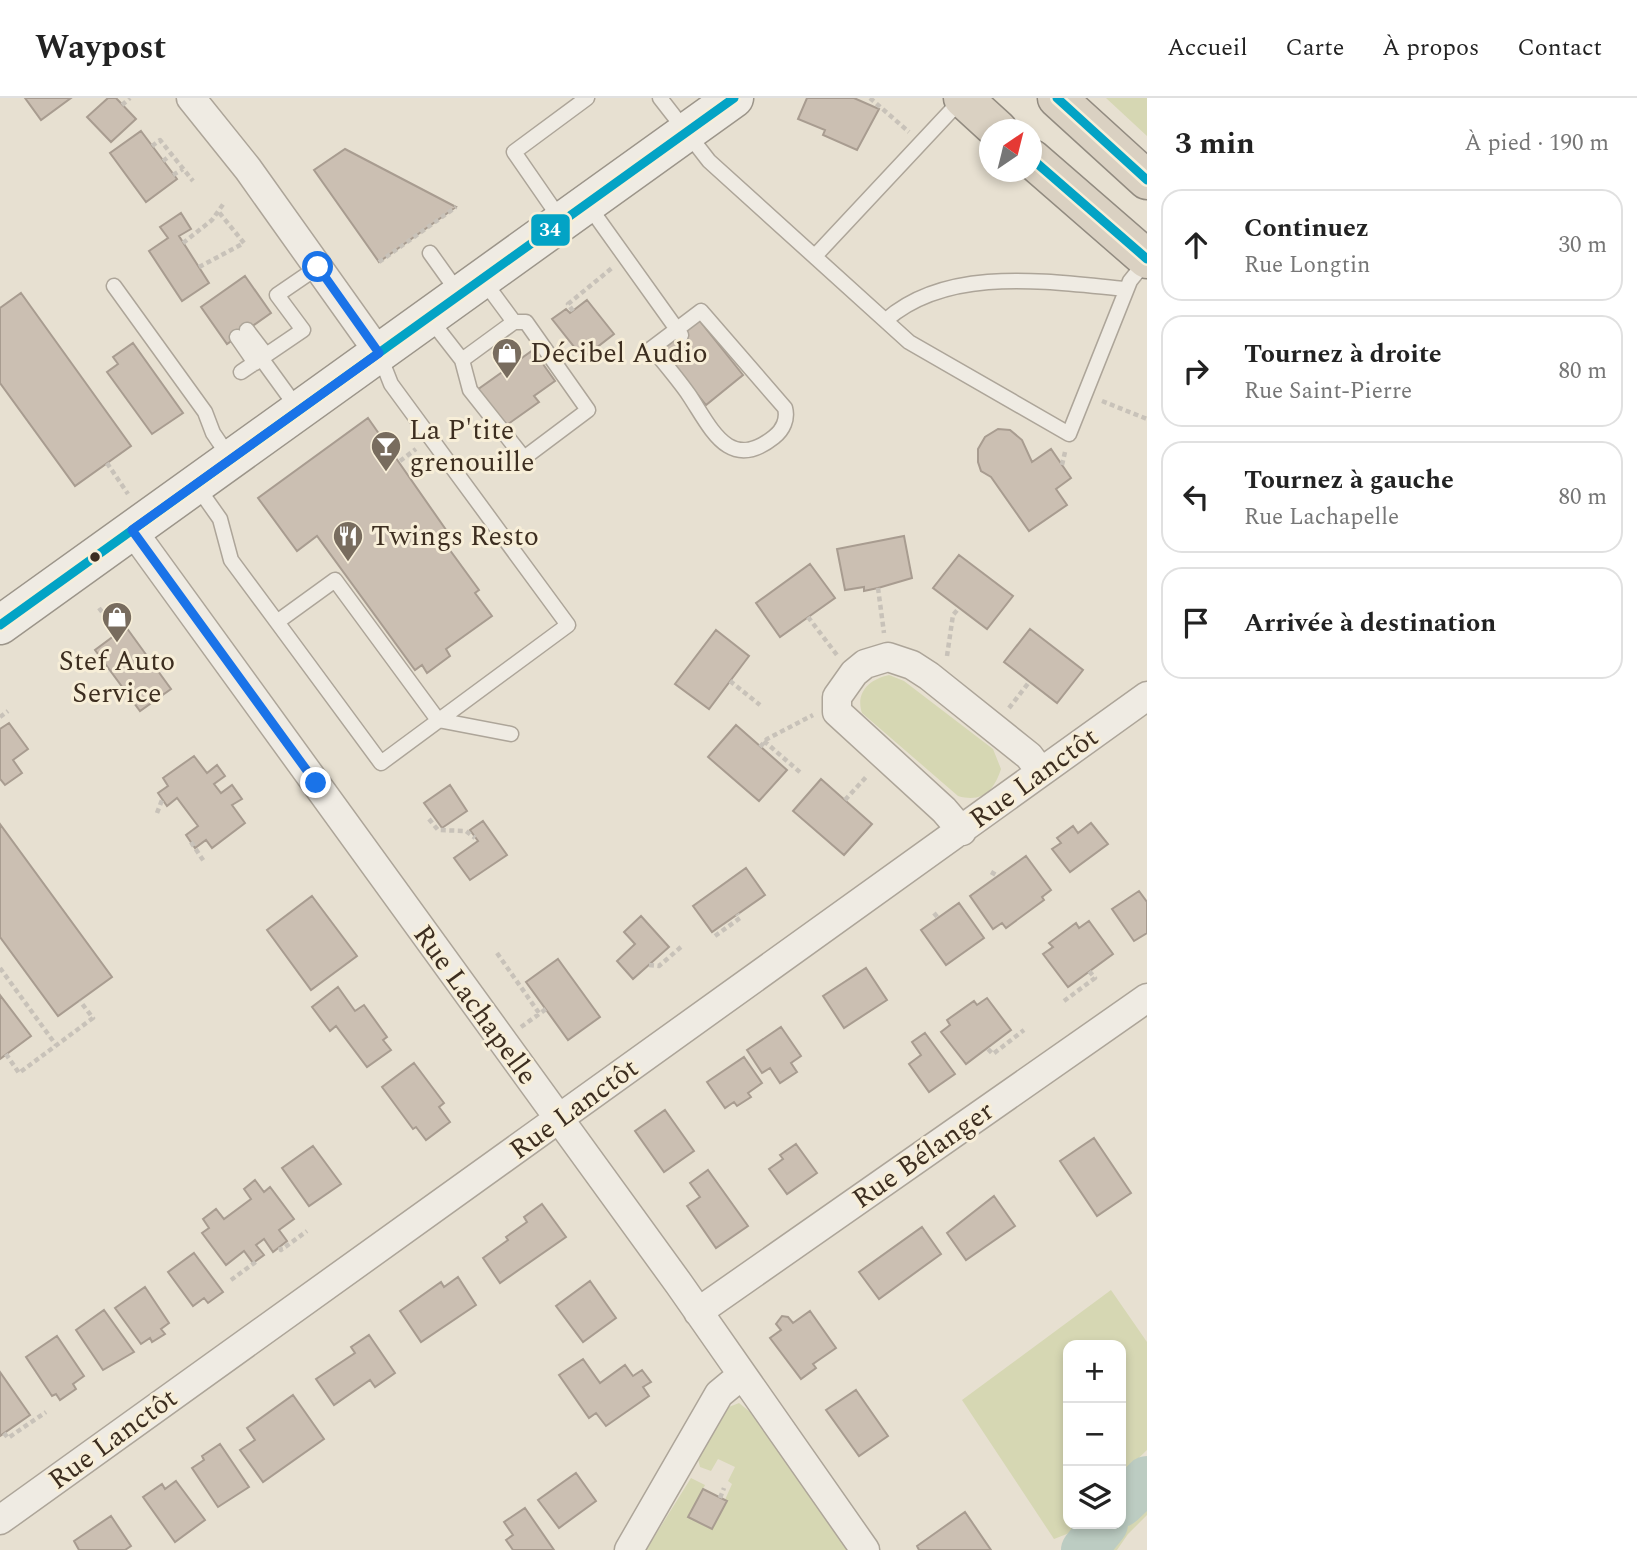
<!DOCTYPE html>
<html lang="fr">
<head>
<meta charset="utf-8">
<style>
  body { margin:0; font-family:Spectral,serif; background:#f2f2f2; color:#222 }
  .controls { position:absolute; right:21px; bottom:21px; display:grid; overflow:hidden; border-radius:14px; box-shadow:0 4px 10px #0003 }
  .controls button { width:63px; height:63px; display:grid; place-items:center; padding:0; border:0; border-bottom:2px solid #e0e0e0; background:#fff; color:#222; font:35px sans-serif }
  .compass { position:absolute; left:979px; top:21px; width:63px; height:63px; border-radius:50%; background:#fff; box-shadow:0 4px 10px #0003; rotate:35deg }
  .stop { position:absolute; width:21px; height:21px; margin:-16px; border:5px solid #1a73e8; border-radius:50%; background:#fff }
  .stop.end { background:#1a73e8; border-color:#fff; box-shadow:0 2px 7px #0008 }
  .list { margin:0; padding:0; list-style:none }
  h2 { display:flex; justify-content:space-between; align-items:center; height:91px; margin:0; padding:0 28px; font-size:30px }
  h2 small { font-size:23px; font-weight:400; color:#767676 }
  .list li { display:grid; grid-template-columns:46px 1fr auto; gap:21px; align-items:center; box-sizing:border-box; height:112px; margin:0 14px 14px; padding:0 14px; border:2px solid #e0e0e0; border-radius:21px }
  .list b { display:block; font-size:26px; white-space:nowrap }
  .list p { margin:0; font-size:23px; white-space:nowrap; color:#767676 }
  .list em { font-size:23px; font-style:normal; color:#767676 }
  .icon { flex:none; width:38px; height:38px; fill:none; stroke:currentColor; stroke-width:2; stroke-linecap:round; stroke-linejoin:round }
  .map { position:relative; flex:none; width:1147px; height:1452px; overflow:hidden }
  header { display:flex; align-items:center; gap:42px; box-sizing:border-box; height:98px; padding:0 35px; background:#fff; border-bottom:2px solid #e0e0e0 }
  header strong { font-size:33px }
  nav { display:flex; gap:38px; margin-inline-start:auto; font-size:24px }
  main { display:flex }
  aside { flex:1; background:#fff }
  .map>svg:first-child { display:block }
</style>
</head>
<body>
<header>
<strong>Waypost</strong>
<nav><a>Accueil</a><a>Carte</a><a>À propos</a><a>Contact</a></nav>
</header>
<main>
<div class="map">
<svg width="1147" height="1452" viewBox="0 0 1147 1452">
  <rect width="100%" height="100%" fill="#e7e0d1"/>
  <path fill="#d6d7b3" d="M1106,0h41v38z
    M889,577l15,6 89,68 8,20c-7,22 -19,34 -43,27l-96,-83c-7,-21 8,-34 27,-38z
    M1111,1192l36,52v108l-26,25v-130h-53v179h11l-7,8 -18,7 -92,-139z
    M739,1305l16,13 94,134h-203l45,-72 14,7 -16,32 23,12 20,-45 -4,-3 7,-14 -17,-8 -7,12 -11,-4 -2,-8 31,-52z
    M1147,1390v27l-19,19 -11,16h-26l21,-26h9v-9z"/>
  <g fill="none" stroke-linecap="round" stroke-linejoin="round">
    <path stroke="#bcccc2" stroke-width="46" d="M1121,1406l26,-25
      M1084,1452l21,-26"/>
  </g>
  <path fill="#cbbfb2" stroke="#a89c90" stroke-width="2" d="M25,0h46l-30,22z
    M108,0h8l20,21 -25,23 -24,-25z
    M807,0h47l25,11 -22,41 -34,-15 2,-5 -27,-11z
    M141,33l36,48 -31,23 -36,-49z
    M345,51l111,58 -77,55 -65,-92z
    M181,115l10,16 -12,7 30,47 -27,18 -33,-50 19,-13 -8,-11z
    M245,178l26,37 -44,31 -26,-37z
    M21,195l110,153 -56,40 -75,-103v-75z
    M587,202l27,34 -31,24 -31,-39 14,-10 4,4z
    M699,222l44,55 -37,30 -44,-55z
    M133,245l50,70 -31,21 -45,-62 11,-8 -5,-7z
    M533,252l22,31 -21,15 5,6 -35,25 -27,-37z
    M368,320l83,119 -7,5 35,48 -4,3 17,23 -46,33 4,7 -23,17 -5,-8 -7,5 -98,-134 -20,15 -39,-53z
    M998,331l12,1 12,10 10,22 19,-13 20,29 -15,11 11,16 -38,26 -38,-54 -10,-6 -3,-9v-13l7,-12z
    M904,438l8,42 -34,10 -14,3v-4l-19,3 -8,-41z
    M959,457l54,41 -26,33 -54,-41z
    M810,466l25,34 -55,39 -24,-34z
    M126,529l45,62 -31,22 -45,-61z
    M1030,531l53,41 -26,33 -53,-41z
    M716,532l33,26 -40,53 -34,-25z
    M9,625l19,26 -15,11 9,13 -17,12 -5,-6v-50z
    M736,627l51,45 -28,31 -51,-44z
    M194,658l13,17 10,-8 8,11 -11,8 7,9 11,-8 10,14 -10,6 13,18 -33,25 -6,-8 -11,8 -9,-13 12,-9 -21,-28 -10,8 -9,-13 10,-7 -5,-8z
    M821,681l51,45 -28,31 -51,-44z
    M450,687l17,26 -25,17 -18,-25z
    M483,723l24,34 -37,25 -16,-22 24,-17 -8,-11z
    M1091,725l17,21 -38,28 -18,-23 9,-6 -4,-5 16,-12 5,7z
    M0,726l112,153 -54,39 -58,-79z
    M1026,758l25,34 -9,7 2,3 -38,28 -4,-5 -9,6 -23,-33z
    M746,770l19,27 -53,37 -19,-26z
    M1139,793l8,11v31l-13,8 -22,-32z
    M312,798l45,60 -46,34 -44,-60z
    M959,805l25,35 -38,27 -25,-35z
    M641,818l28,31 -36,32 -16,-18 18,-17 -11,-12z
    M1089,823l24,33 -45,33 -25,-33 10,-7 -4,-4 27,-20 3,5z
    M558,861l42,58 -32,23 -42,-58z
    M866,870l21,32 -43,28 -21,-32z
    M338,889l17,24 9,-6 23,32 -4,3 8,10 -24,17 -31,-41 -6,5 -18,-24z
    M0,897l31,41 -31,23z
    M987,900l24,32 -45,34 -25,-32 9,-7 -3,-5 27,-19 3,4z
    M781,929l20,29 -10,7 6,9 -17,11 -10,-15 -8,5 -15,-23z
    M925,935l30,41 -26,18 -20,-28 12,-9 -9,-13z
    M744,959l18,26 -14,10 3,4 -14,9 -3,-4 -9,6 -18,-26z
    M414,965l30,40 -5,4 11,15 -24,18 -10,-13 -3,2 -31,-42z
    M665,1012l29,41 -30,21 -29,-41z
    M1094,1040l37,55 -34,23 -37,-55z
    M796,1046l21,29 -30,21 -18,-25 14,-10 -3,-4z
    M313,1048l28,38 -32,22 -27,-38z
    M708,1072l40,56 -32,22 -29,-42 13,-9 -10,-14z
    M255,1082l9,12 6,-5 24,32 -15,11 8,11 -14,11 -9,-13 -8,6 8,10 -11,8 -9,-12 -18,14 -24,-32 7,-5 -6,-9 13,-10 8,10 27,-20 -7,-10z
    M994,1098l21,30 -49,34 -19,-27z
    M542,1106l24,33 -66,46 -17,-25 25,-18 -2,-3 21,-15 -3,-5z
    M922,1129l19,27 -62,45 -20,-27z
    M194,1155l29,39 -15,11 -4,-5 -11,8 -25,-34z
    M458,1179l18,28 -55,37 -21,-31 41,-29 3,5z
    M590,1183l26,37 -33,24 -27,-36z
    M145,1189l24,36 -8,6 4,5 -13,8 -2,-4 -9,6 -26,-36z
    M104,1212l30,42 -31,18 -27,-40z
    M810,1213l26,37 -23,16 3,4 -15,11 -31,-41 11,-8 -5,-6 6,-8 6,1 5,6z
    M369,1237l26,38 -20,14 -5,-7 -36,25 -18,-26 39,-26 -4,-6z
    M57,1238l27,40 -11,8 3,5 -16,11 -4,-6 -4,2 -26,-39z
    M583,1261l17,24 25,-18 8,11 9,-6 9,12 -8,5 6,9 -43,30 -10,-13 -7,5 -30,-43z
    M0,1274l30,43 -30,21z
    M856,1292l32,46 -29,20 -33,-46z
    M293,1297l31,44 -61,43 -23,-32 15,-10 -8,-12z
    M220,1346l29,43 -31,20 -26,-39 12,-8 -2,-4z
    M576,1375l20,28 -37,27 -21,-28z
    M176,1383l29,39 -30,22 -32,-45 19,-13 3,5z
    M703,1391l24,12 -15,28 -24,-12z
    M525,1410l29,42h-41l-7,-10 7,-5 -9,-13z
    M965,1414l26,38h-72l-2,-4z
    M111,1418l20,30 -6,4h-46l-5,-9z"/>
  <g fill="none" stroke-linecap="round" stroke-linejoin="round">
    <g stroke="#ada599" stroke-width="17">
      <path id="lane" d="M660,0l49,63 200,181 160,92 61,-153 16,-20
        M588,107l93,130
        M561,122l-47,-68 73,-54
        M430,155l30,42
        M815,158l147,-157
        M114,188l91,126 8,21 17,25
        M701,213l84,97c3,11 -2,22 -11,29 -45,36 -63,-9 -85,-42 -11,-16 -25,-32 -37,-47z
        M430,221l32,41 52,-38 -31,-42
        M886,222c63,-55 163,-38 240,-31
        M247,232l19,25
        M237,239l18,26
        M261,260l37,51
        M462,262l8,30 54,68 64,-48 -62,-88h-12
        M241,274l62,-42 -26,-35 41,-28
        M196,387l24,34 11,41 46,62 58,-42 103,140 73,14
        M277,524l104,141 187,-138 -177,-241 -11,-28"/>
    </g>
    <g stroke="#ada599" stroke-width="31">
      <path id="street" d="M191,0l57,71 131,184
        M132,432l547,754 186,266
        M962,733l-18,-21 -107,-98v-15l17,-24 11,-9 23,-7 24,8 17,11 100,80 12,16
        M698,1214l449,-314
        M0,1422l1147,-824
        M629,1452l90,-156 23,-19"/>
    </g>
    <g stroke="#9c958a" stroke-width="41">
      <path id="secondary" d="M0,527l734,-527"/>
    </g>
    <g stroke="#928b80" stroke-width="41">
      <path id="highway" d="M963,0l35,32
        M1057,0l90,82
        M1032,61l115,100"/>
    </g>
    <path stroke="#c8c2b9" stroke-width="4.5" stroke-dasharray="5 3.5" stroke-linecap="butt" d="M870,0l39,34
      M122,7l8,-7
      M152,48l8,-6 33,41
      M163,63l9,-7
      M173,77l10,-6
      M183,145l29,-23 12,-17
      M379,164l77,-55
      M199,169l45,-24 -26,-32
      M573,213l-5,-7 44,-36
      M495,259l10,13
      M1102,303l45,18
      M400,363l16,-12
      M107,365l21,31
      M1062,367l3,-13
      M878,490l6,45
      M99,510l19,25
      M808,519l29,38
      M947,558l6,-41 6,-7
      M730,583l30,24
      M1009,610l21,-27
      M0,619l8,-6
      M764,643l38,33
      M760,649l7,-8 46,-24
      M845,702l23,-25
      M157,715l5,-13
      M429,721l9,11 28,1 9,7
      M191,744l14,21
      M991,774l7,4
      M934,815l4,5
      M715,838l25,-18 -3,-4
      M497,855l42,60
      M649,867l10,1 22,-19
      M0,870l56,77
      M1064,903l31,-23 -6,-7
      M521,929l25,-18
      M988,951l5,5 31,-24
      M6,956l13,19 74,-55 -13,-17
      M280,1149l1,3 26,-19
      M231,1182l26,-19
      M4,1335l4,5 38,-26
      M720,1400l4,-10"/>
    <use href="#lane" stroke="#efebe3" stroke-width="14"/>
    <use href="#street" stroke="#efebe3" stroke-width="28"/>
    <use href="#secondary" stroke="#efebe3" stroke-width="38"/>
    <use href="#highway" stroke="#dad1c2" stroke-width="38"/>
    <g stroke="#f7eed8" stroke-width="14">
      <path id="bus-1" d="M1057,0l90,82
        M1032,61l115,100
        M0,527l734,-527"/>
    </g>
    <use href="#bus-1" stroke="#03a3c5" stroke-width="9"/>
  </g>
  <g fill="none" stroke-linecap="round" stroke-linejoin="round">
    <path stroke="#1a73e8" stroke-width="9" d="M316,685l-184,-253 247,-177 -61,-86"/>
  </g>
  <defs>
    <g id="shop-pin" transform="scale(1.575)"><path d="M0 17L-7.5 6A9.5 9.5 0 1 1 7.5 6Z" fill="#786c5e" stroke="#f7eed8"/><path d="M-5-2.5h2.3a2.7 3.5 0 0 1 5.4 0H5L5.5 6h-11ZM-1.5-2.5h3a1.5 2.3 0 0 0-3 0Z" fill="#fff"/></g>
    <g id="bar-pin" transform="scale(1.575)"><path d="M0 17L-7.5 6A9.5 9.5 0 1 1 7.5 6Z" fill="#786c5e" stroke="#f7eed8"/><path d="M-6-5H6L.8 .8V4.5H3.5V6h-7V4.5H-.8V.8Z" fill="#fff"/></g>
    <g id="restaurant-pin" transform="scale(1.575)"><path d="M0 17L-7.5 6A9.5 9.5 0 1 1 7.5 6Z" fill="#786c5e" stroke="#f7eed8"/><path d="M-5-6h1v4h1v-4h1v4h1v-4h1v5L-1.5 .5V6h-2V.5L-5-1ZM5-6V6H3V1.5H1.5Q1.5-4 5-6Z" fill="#fff"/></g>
  </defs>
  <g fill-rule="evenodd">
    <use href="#shop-pin" x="507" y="255"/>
    <use href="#bar-pin" x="386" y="348"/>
    <use href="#restaurant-pin" x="348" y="438"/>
    <use href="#shop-pin" x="117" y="519"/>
  </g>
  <circle fill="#3d2e20" stroke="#f7eed8" stroke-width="2.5" cx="95" cy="459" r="6"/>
  <g text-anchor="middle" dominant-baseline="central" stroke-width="6" stroke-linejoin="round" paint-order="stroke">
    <g font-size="28" fill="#3d2e20" stroke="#f7eed8" text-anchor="start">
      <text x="530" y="255">Décibel Audio</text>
      <text x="409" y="332">La P'tite<tspan x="409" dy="32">grenouille</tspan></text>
      <text x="371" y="438">Twings Resto</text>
      <text x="117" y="563" text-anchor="middle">Stef Auto<tspan x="117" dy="32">Service</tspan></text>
    </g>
    <g font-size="28" fill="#3d2e20" stroke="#f7eed8">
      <text transform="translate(1034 680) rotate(-36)">Rue Lanctôt</text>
      <text transform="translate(475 907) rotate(54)">Rue Lachapelle</text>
      <text transform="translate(574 1011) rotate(-36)">Rue Lanctôt</text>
      <text transform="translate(923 1057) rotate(-35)">Rue Bélanger</text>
      <text transform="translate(113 1341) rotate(-36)">Rue Lanctôt</text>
    </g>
  </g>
  <rect stroke="#f7eed8" stroke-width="2.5" x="530" y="115" width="41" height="34" rx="7" fill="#03a3c5"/>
  <g font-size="19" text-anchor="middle" font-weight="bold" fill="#fff">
    <text x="550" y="138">34</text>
  </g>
</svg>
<div class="controls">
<button>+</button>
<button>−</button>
<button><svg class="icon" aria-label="layers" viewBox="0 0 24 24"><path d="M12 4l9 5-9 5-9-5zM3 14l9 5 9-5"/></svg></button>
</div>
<svg class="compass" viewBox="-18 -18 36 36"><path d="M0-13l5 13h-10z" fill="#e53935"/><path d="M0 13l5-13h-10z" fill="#767676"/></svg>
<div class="stop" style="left:318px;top:169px"></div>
<div class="stop end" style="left:316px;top:685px"></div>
</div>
<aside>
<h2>3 min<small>À pied · 190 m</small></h2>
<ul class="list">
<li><svg class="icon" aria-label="ahead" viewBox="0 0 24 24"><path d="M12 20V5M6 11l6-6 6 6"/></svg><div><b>Continuez</b><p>Rue Longtin</p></div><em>30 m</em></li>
<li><svg class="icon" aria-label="right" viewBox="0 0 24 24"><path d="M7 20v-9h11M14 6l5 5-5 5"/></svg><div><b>Tournez à droite</b><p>Rue Saint-Pierre</p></div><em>80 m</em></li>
<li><svg class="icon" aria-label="left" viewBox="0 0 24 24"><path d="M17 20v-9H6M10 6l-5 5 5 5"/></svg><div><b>Tournez à gauche</b><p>Rue Lachapelle</p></div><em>80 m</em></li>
<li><svg class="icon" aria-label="arrive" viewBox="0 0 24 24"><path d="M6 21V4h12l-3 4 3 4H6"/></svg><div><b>Arrivée à destination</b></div></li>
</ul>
</aside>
</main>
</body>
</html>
